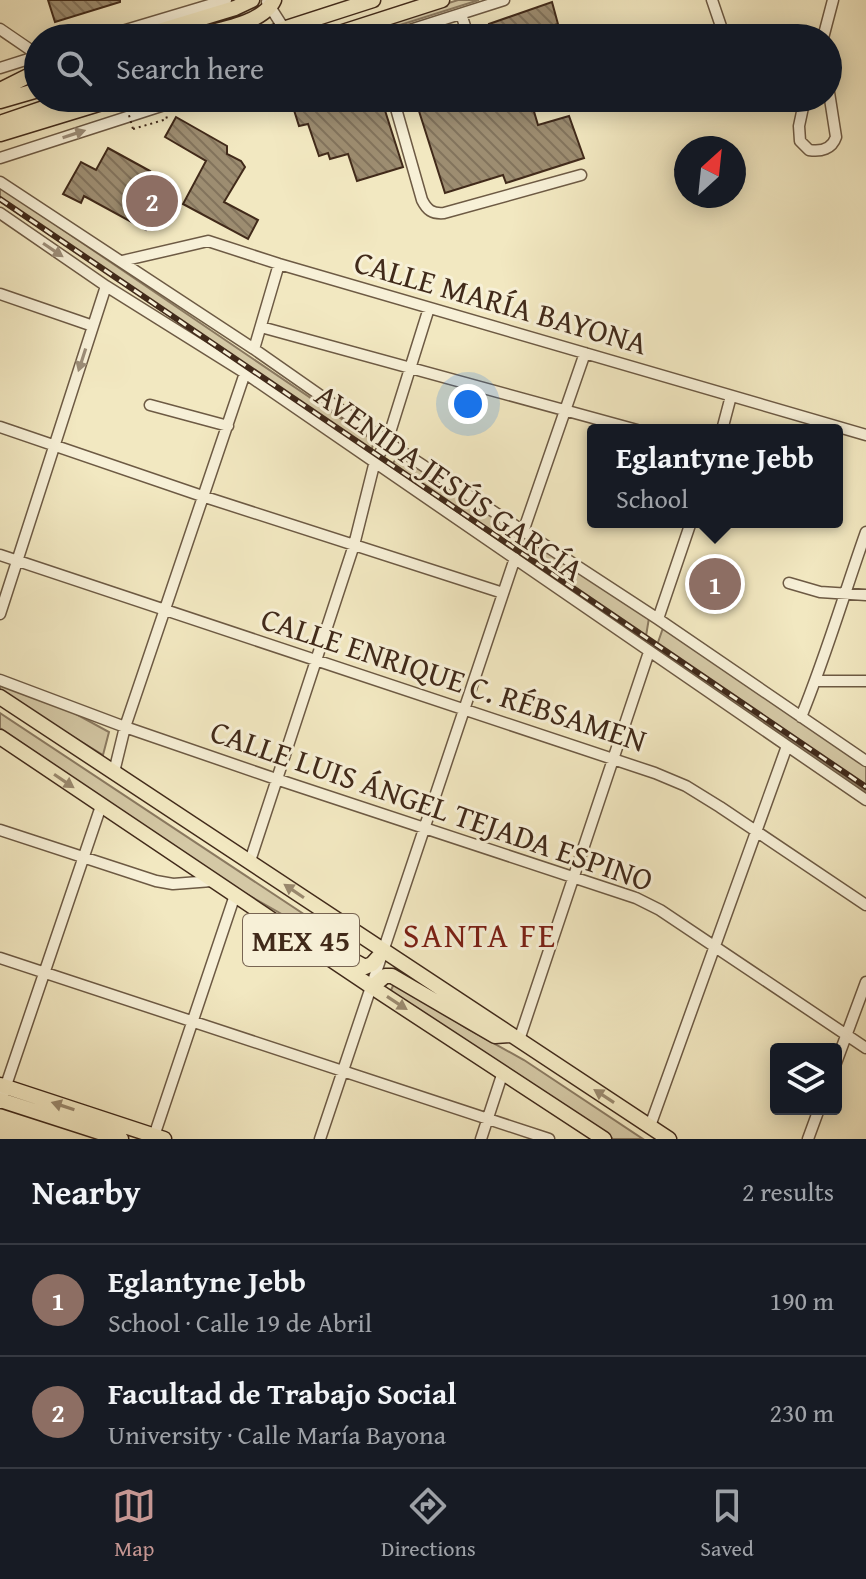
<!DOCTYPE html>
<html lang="en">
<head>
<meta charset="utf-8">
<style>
  body { margin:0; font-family:"Gentium Book Plus",serif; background:#242831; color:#f1f3f6 }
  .controls { position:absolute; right:24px; bottom:24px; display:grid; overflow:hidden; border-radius:8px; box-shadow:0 4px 20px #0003 }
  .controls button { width:72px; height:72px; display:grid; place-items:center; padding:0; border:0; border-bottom:2px solid #363941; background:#171b24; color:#f1f3f6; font:40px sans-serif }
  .compass { position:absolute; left:674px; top:136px; width:72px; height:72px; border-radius:50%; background:#171b24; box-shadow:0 4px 20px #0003; rotate:27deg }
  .you { position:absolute; left:468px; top:404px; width:28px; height:28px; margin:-20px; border:6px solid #fff; border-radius:50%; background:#1a73e8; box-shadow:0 0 0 12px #1a73e833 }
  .badge { display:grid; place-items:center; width:52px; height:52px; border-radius:50%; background:#c59692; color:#fff; font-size:26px; font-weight:700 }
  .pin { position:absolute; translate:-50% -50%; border:4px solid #fff; box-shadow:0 2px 8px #0006 }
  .popup { position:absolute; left:587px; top:424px; width:256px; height:104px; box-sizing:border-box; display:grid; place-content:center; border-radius:8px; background:#171b24; filter:drop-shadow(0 2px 6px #0005); font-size:26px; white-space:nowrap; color:#9ea1a6 }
  .popup b { font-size:30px; color:#f1f3f6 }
  .popup::after { content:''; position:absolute; left:50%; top:100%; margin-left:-16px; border:16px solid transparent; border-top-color:#171b24 }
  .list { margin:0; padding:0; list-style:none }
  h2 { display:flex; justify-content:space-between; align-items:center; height:104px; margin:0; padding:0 32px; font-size:34px }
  h2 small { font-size:26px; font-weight:400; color:#9ea1a6 }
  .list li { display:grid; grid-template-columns:52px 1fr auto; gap:24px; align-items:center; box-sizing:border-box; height:112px; padding:0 32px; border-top:2px solid #363941 }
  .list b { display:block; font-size:30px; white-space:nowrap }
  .list p { margin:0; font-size:26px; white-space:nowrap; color:#9ea1a6 }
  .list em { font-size:26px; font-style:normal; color:#9ea1a6 }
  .icon { flex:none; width:44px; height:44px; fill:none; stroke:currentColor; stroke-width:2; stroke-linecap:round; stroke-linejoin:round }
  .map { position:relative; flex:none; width:866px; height:1139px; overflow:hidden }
  .search { position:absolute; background:#171b24; box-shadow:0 4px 20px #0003; left:24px; right:24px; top:24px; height:88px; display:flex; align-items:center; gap:20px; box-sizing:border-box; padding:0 28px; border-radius:44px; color:#9ea1a6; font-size:30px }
  .sheet { height:328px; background:#171b24 }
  nav { display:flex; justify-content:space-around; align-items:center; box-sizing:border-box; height:112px; border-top:2px solid #363941; background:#171b24; font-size:22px; color:#9ea1a6 }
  nav a { display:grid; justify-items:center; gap:4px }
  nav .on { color:#c59692 }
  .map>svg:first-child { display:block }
</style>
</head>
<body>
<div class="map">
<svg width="866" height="1139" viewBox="0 0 866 1139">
  <defs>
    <pattern id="building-back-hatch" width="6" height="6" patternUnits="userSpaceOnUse" patternTransform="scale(2)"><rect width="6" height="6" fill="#9d8d71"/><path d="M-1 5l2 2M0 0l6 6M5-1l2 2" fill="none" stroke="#82735c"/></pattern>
  </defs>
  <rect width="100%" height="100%" fill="#f2e8c1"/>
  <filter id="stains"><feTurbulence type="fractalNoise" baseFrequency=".0025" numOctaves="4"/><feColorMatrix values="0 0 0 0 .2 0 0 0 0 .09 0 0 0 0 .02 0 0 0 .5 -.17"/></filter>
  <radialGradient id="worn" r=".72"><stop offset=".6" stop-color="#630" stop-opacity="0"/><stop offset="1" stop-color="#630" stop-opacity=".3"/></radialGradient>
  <path fill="#d4c8a5" stroke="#8a7960" stroke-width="2" d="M458,0h21l-120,38h-20z
    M0,187l374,254 -3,11 -371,-251z
    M399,456l250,162 -4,24 -254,-177z
    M663,628l203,138v25l-210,-143z
    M0,685l43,11 66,36 -6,23 -103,-63z
    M0,713l358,237 -7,8 -57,-37 -74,-42 -220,-151z
    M395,982l71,46 58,32 119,79h-30l-223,-147z"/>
  <path fill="url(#building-back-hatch)" stroke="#412a1a" stroke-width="2" d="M48,0h72v2l-65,20z
    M552,2l6,22 -46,14h-19l-4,-14z
    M300,98h27l2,7 20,-7h32l22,69 -46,14 -9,-27 -18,5 -2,-6 -9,3 -11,-32 -9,2 -6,-19 9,-3z
    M449,98h81l8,27 31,-9 15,42 -78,25 -3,-8 -58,18 -27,-85z
    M176,117l51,29v8l14,7 4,6 -21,35 34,18 -10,19 -65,-35 23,-43 -41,-24z
    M108,148l42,23 -16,28 22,12 -10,19 -62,-34 -3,7 -18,-9 18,-32 15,8z"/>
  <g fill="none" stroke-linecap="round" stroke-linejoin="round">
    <g stroke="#6d5a44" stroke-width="13">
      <path id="minor" d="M712,0l13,38
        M267,2l23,36
        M461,14l8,24
        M0,29l38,26
        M99,38l127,-38
        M385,38l119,-38
        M823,38l10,-38
        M0,68l38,-12
        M393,98l29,102c5,10 10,14 22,13l137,-38
        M805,98l-6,28 1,15 9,9c12,2 23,-1 27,-13l-8,-51
        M0,158l186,-60
        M0,182l254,167 133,93 271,177 208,142
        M0,213l106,73 139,87 621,427
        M122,261l86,-20 71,23 587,171
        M0,294l93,32
        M261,327l376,103
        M254,349l25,-85
        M150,405l78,21
        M0,427l205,70 298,96
        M722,430l9,-34
        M524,529l61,-176
        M0,555l655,218 31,13 34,21 146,98
        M789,583l31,9 46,3
        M0,614l106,-328
        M658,619l33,-97
        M0,680l125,47 151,52 360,119 24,12 206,138
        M815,681h51
        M801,717c25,-61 43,-123 65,-185
        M114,772l11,-45 120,-354
        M0,830l156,51 17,3 39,-3
        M250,861l104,-316 21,-84 12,-19 42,-134
        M0,958l549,181
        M519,1040l130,-388
        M836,1063l30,-81
        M0,1103l101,-297
        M650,1126l137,-380
        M153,1139l82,-244
        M320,1139l195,-581
        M481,1139l22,-67
        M808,1139l11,-30"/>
    </g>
    <g stroke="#412a1a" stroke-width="17">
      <path id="major" d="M136,38l99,-30 17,-8
        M186,38c25,-7 77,-13 88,-38
        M255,38l118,-38
        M324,38l118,-38
        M0,90l38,-19
        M0,101l38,-11
        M0,123l73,-25
        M0,134l118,-36
        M0,697l669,442
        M0,737l372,250 232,152
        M332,949l33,18 7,-3 11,-12
        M372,987l13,-11h7l103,60 15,-1
        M0,1085l164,54
        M0,1100l121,39"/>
    </g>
    <path stroke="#412a1a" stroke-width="2" stroke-dasharray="2 4" stroke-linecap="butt" d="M69,38l21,-7
      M133,129l34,-10 -1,-4"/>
    <use href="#minor" stroke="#f7f0d7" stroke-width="10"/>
    <use href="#major" stroke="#f2e8c1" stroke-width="14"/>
    <g stroke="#412a1a" stroke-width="6">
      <path id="rail" d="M0,199l866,588"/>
    </g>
    <use href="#rail" stroke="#f7f0d7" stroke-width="3" stroke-dasharray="9" stroke-linecap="butt"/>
    <path stroke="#412a1a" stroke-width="2" stroke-dasharray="2 4" stroke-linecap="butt" d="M80,38l24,-7 2,7
      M124,98l9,31"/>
  </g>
  <defs><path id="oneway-solid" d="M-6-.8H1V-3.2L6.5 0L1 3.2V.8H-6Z" transform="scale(2)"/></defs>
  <g fill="#9c8d78">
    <use href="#oneway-solid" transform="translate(74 134) rotate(-18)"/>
    <use href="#oneway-solid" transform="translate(53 250) rotate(34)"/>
    <use href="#oneway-solid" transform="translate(82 360) rotate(108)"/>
  </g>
  <g fill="#9a896e">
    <use href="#oneway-solid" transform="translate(64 781) rotate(34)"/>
    <use href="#oneway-solid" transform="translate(294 891) rotate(-146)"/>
    <use href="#oneway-solid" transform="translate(397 1003) rotate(33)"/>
    <use href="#oneway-solid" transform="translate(604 1096) rotate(-147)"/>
    <use href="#oneway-solid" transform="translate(63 1106) rotate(-162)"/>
  </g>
  <g text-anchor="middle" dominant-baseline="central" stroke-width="6" stroke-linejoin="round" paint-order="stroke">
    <rect fill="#f7f0d7" stroke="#786553" stroke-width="2" x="243" y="914" width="116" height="52" rx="6"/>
    <g font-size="30" font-weight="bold" fill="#412a1a">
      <text x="301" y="940">MEX 45</text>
    </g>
    <g font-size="32" fill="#412a1a" stroke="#f7f0d7">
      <text transform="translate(501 302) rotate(16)">CALLE MARÍA BAYONA</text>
      <text transform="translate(450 482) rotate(35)">AVENIDA JESÚS GARCÍA</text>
      <text transform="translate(454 679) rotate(18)">CALLE ENRIQUE C. RÉBSAMEN</text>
      <text transform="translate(432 805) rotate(19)">CALLE LUIS ÁNGEL TEJADA ESPINO</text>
    </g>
    <g font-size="34" letter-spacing="2" fill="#7a1f14" stroke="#f7f0d7">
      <text x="480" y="934">SANTA FE</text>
    </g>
  </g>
  <rect width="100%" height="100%" filter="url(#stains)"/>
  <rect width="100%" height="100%" fill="url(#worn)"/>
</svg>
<div class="controls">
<button><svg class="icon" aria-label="layers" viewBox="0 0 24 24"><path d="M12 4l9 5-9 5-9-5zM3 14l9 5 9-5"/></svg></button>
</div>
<svg class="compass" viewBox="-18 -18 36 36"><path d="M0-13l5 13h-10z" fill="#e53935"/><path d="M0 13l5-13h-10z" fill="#9ea1a6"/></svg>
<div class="you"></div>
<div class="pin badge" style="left:715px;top:584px;background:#8d6e63">1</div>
<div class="popup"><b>Eglantyne Jebb</b>School</div>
<div class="pin badge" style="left:152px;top:201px;background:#8d6e63">2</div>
<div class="search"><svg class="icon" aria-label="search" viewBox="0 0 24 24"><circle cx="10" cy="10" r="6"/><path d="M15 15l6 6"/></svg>Search here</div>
</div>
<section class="sheet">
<h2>Nearby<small>2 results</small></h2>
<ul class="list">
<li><span class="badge" style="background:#8d6e63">1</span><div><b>Eglantyne Jebb</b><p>School · Calle 19 de Abril</p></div><em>190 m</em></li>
<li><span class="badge" style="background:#8d6e63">2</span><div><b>Facultad de Trabajo Social</b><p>University · Calle María Bayona</p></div><em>230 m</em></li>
</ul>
</section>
<nav>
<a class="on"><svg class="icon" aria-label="map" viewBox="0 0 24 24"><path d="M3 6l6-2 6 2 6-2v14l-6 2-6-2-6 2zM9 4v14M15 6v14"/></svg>Map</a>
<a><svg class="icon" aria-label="directions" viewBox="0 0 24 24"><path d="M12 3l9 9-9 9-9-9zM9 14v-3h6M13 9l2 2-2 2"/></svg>Directions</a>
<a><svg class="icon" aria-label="saved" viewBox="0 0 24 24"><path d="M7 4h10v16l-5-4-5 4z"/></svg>Saved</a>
</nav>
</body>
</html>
